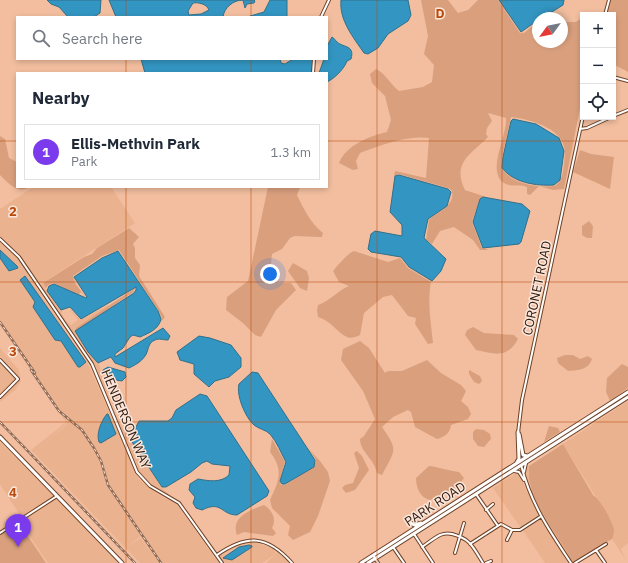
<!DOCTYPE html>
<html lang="en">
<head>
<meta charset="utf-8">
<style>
  body { margin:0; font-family:"IBM Plex Sans",sans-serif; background:#f2f2f3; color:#1f2937 }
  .controls { position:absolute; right:12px; top:12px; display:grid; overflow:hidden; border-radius:0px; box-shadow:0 2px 6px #0003 }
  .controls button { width:36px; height:36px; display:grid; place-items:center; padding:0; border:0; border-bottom:1px solid #e0e1e3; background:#fff; color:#1f2937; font:20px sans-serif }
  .compass { position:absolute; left:532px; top:12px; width:36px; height:36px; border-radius:50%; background:#fff; box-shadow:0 2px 6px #0003; rotate:237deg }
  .you { position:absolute; left:270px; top:274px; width:14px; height:14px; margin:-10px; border:3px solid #fff; border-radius:50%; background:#1a73e8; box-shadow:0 0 0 6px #1a73e833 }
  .badge { display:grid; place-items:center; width:26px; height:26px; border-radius:50%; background:#7c3aed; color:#fff; font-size:13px; font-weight:700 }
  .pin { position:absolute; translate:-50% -33px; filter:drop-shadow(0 1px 2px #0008) }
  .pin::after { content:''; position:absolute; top:21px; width:14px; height:12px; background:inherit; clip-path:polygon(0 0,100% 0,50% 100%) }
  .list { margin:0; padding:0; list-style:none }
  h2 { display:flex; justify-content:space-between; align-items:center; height:52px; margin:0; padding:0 16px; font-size:17px }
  h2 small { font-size:13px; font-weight:400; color:#747a83 }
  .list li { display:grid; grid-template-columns:26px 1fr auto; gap:12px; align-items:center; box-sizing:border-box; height:56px; margin:0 8px 8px; padding:0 8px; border:1px solid #e0e1e3; border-radius:0px }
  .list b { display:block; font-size:15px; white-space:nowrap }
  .list p { margin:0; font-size:13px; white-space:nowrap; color:#747a83 }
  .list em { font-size:13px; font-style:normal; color:#747a83 }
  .icon { flex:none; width:22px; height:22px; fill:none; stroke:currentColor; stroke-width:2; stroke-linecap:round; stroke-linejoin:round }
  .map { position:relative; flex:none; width:628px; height:563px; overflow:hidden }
  .search { position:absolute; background:#fff; box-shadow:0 2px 6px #0003; left:16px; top:16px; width:312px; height:44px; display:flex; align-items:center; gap:10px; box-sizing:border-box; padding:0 14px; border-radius:0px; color:#747a83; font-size:15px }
  .panel { position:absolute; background:#fff; box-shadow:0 2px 6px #0003; left:16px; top:72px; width:312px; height:116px; border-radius:0px }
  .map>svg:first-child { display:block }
</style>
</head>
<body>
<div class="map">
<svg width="628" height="563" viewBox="0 0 628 563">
  <rect width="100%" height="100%" fill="#f2be9f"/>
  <path fill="#ebb28f" d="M33,187h78l24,36 -99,64 53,79 50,113 22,17 15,7 39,55 38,-16 20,6 3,6 -14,9h-102l-19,-27 -12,9 -91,-96 29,-25 -67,-99v-116z
    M43,283l7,14 12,14v3l4,7 5,4 7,-5 -10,-12 13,12 22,-12 5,-3 1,2 -34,22 1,5 12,19 11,11 14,47 16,28 33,49 26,23 28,45 30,-15 12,-1 12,3 22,20h-26l11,-10 -4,-6 -20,-6 -38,16 -38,-55 -15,-7 -22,-16 -50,-114 -53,-78z
    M0,348l19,22 1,8 -20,-22z
    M0,357l18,19 3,5 -6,9 -15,12z
    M628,401v142l-7,6 5,11 -14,-21 2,-9 -3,-9 -48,-77z
    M65,423l1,1 -28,25 91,96 12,-7 18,25h-19l-109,-113z
    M0,442l54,54 -36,24 2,-5 -20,-31z
    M529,466l-1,6 3,16 8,19 27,41 7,15 -30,-44 -16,-34 -2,-17z
    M518,472l21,44 -18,12 -28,-40z
    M56,498l11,11 51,54h-70l-29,-42z
    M540,518l30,45h-25l-23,-34z"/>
  <path fill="#daa07e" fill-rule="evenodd" d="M421,0h27l10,13 10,-3 10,-10h20l22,33h4l14,-12v21h24v-20h14l7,-5v76l-19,96 -11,1 -14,-4 -9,9 -3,-1v-7c-6,-3 -14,0 -21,-3 -22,-10 2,-49 0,-66l-18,-5 4,8 -5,7 -1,6 2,3c-15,16 -37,25 -23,53l21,7 -6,2 -8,23 10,26 7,2h-9l-7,-10 -19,-13 -14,4 -8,13 -6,-4 3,-20c9,-9 26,-13 23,-29l-4,-3 -49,-14 -5,2 1,-5 31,7 3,-40c-22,-3 -48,7 -69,15l-4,8 2,8 -5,1 -14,-7c7,-18 31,-27 48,-31l4,-12 -6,-24 -13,-13 -2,-9 6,-5c10,5 14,15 23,22l24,-4 9,-5 2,-17 -10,-11 4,-18zM511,117c16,2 41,8 50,23 5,7 4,16 3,24 -1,10 -2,16 -9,22 -19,2 -42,-2 -53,-17v-12z
    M610,0h18v72l-15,-8v-49h-7z
    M0,136l5,3 4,19 8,4v25h12c-11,8 -22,-5 -29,-12z
    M580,150l11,4 23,3 -4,32 -37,-17z
    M268,187h32l-3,8c7,14 13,28 26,38l-1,4h-2l-25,-1 -5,2 -8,11 -10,5 -2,20 1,5 7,4h13l5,7 -20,20 -15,27 -6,-2 -12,-12 -17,-13 1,-13 21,-16z
    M589,221l4,5 -1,12h-5l-5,-3v-9z
    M129,228l10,9 -6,7 2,4v10l5,7 -1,11 26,41 -4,5 1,-4 -4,-8 -39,-60 -17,6 -29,20 2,7 11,15 -5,-6 -2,2 3,3 -28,-14 -6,2 -2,3 -3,-5 41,-26 8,-3 5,-6z
    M354,251l34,11 12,-4 8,10 23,14c-4,21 0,40 2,61l-5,1 -13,-20 1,-6 -8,-2 -16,-21 -9,2 -19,16 -4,22c-4,2 -9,4 -13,2 -11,-5 -14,-15 -29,-20l-1,-7 1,-5c12,-4 19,-14 31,-19l-10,-4 -6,-11c5,-6 15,-18 21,-20z
    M293,263l14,8 2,7 -2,13 -7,-3 -12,-17z
    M135,288l-2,4 -58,40 1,-4z
    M473,327l11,6 30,2 4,4c-11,20 -23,15 -42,11l-11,-15 2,-5z
    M360,341l9,7 16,25 3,-2h14l25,-11 14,13 20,12 5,6 -5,10 7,6 3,7 -3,5 -17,6c-1,8 -6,12 -14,14l-22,-12 -4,-15 -3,-2 -15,7 -11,10c17,24 13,23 0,48l-5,-2c-3,-15 -17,-21 -17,-34l4,-3 11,-17 -12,-28 -22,-31 2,-11z
    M565,355h8l7,4 8,-3 4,3c-4,11 -13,11 -24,12l-10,-8 -1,-5z
    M622,364l6,3v21l-18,13 -4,-9 1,-14z
    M469,370l11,6 2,5 -3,3 -5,-2 -5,-8z
    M549,426l9,2 2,4 -16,10z
    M476,429l8,1 6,4 1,5 -7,8 -6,-1 -5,-7v-7z
    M272,439l13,23 -5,19 1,4h4l29,-18 2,-8 -8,-11 12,13 8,11 2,9 -12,35 -8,16 -17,8 -5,-5 2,-9 -18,-18 -2,-8c9,-19 14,-30 0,-48z
    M563,444l30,51c7,4 20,27 21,35 0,3 -1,7 -2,9l-39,24c-14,-29 -48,-63 -44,-97z
    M357,451l5,5 7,14 -14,20 -9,3 -4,-5 3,-3 8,-2 6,-15 -5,-15z
    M429,466c5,0 22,5 30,6l5,6 -6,8 -28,14c-10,-2 -14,-13 -14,-22z
    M264,505c8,5 13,14 8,23l4,5 -3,3 -29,-4 -7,3c-7,-18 14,-25 27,-30z
    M19,523l27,40h-46v-28z"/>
  <path fill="#3395c1" stroke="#31708b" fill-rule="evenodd" d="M47,0h54l-1,13 -6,4h-26l-9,-10 -8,-3z
    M109,0h145l1,1 -1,2 -7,1 -2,4 -2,-8c-10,0 -19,8 -20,17h-107zM193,3c5,-1 14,1 16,7l-8,4 -12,1 -1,-4z
    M270,0h17v17h-40l17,-5z
    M341,0h67l3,15 -3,6 -20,13 -10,14 -10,6 -4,-1c-11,-16 -25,-33 -23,-53z
    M499,0h65l-1,5 -21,13h-4v2l-17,12z
    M332,37c2,1 3,3 5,5 7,6 18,3 14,17l-4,2c-3,8 -12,17 -20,21v-9h-8l5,-14h3v-13z
    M141,59h139l1,4 4,1 8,-5h19l2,4 -3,10h-166z
    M513,119l23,5 23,14 5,13 -4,29 -6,5c-18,1 -40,-2 -52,-17l1,-11 8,-36z
    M399,175l49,14 3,3 -4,14 -19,13 -4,19 22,21 -5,12 -9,10 -23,-14 -8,-10 -30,-5 -3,-3 3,-15 4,-3 27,5v-11l-12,-13 5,-36z
    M483,197l39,7 8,7 -9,31 -2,2 -36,4 -10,-26 7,-23z
    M0,250l17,16 1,2 -9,3 -9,-13z
    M118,251l40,60 3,8c-2,10 -12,14 -21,18l-7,-2 -3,2 -7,11 -8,6v3l48,-29 7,8 -2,4c-5,0 -9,-2 -13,0 -8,3 -6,11 -10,16 -4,6 -10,9 -16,12l-14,-5 -4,-6 -13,6 -10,-11 -13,-21 59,-38 2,-3v-3l-55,32 -11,-12 -9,3 -14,-19 2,-5 5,-2 32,14 1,-1 -13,-20 28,-19z
    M25,276l61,86 -6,5h-2l-17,-26 -6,-1 -22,-33 2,-5 -15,-22z
    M199,336l11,2 21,7 10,13v9l-12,10 -14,4 -6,6 -15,-13v-10l-14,-4 -3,-8z
    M108,367l17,5 1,5 -4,4 -12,-2 -7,-7v-2z
    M252,372l6,1 57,87 -1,7 -29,17h-3l-2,-3 6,-19c-5,-9 -9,-20 -16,-28 -4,-4 -11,-5 -16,-9 -9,-8 -18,-30 -15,-41z
    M200,394l7,2 62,95 -2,5 -30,19c-16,0 -15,-15 -35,-5l-6,-2 -3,-5 2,-6 -6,-7 1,-6 8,-5c11,2 23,4 31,-4l1,-9 -18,-2 -5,-3 -5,2 -11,9 -25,15h-4l-32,-48 9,-18h29l4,-3 4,-8z
    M107,414h1l8,20 -15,9 -2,-1c-3,-8 2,-21 8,-28z
    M249,545l3,1v1l-20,13 -9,-2 16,-11z"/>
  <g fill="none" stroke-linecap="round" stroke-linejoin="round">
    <g stroke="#6e4227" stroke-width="4">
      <path id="minor" d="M605,15l4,-15
        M321,17l8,-17
        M313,73l1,-14
        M613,77l15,4
        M613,116l15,-6
        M580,129l7,-1 24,-11
        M0,239l19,18 73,107 45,108 13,14 29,17 43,60
        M0,360l18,19 -18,18
        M518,433l4,-33 61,-284
        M521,465c10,39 28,65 50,98
        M514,471l5,1 5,8
        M524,472l2,-9
        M476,494l22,32
        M486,510l7,-6
        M0,533l57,-37
        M414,534l19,29
        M507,540l5,-10
        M470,544l31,-20 11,6h8l20,-13
        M393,547l11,16
        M422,547c6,-4 12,-9 18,-12 5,-2 8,-2 12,-1 19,5 21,13 31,29
        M596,550l9,13
        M455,553l9,-30
        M217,555c30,-21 50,-20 75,8
        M373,555l5,8
        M486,563l5,-2
        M575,563l31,-19"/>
    </g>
    <g stroke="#6e4227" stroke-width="5">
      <path id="major" d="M519,434l4,21 4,1
        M0,437l122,126
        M517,462l2,-3 -1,-27
        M410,523l5,2 6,-2
        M361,563l267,-171
        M368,563l260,-166"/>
    </g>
    <use href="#minor" stroke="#fff" stroke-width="2"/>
    <use href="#major" stroke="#fff" stroke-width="3"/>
    <g stroke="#906c57" stroke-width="2.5">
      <path id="rail" d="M0,322l35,51
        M31,370l28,41 23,19 12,18 7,13 7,24 53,78
        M0,422l135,141"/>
    </g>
    <use href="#rail" stroke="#fce6da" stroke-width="1" stroke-dasharray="3" stroke-linecap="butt"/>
  </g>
  <path fill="none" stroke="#b9490c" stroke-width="1" stroke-opacity="0.55" d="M126,0v17M251,0v17M377,0v563M502,0v563M126,59v14M251,59v14M0,141h17M327,141h301M126,187v376M251,187v376M0,282h628M0,422h628"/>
  <g text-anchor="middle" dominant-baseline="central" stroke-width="3" stroke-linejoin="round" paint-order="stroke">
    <g font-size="13" fill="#2d1a0e" stroke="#fce6da">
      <text transform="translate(537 288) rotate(-78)">CORONET ROAD</text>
      <text transform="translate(126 419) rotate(67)">HENDERSON WAY</text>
      <text transform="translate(435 504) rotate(-33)">PARK ROAD</text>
    </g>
  </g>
  <g font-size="13" text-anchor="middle" font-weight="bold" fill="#b9490c" stroke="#fce6da" stroke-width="3" stroke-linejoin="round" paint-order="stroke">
    <text x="440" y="18">D</text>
    <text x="13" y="216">2</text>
    <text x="13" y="356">3</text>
    <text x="13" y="497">4</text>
  </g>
</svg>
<div class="controls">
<button>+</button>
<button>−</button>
<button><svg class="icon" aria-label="locate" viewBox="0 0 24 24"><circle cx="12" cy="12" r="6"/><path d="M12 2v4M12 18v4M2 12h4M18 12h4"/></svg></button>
</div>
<svg class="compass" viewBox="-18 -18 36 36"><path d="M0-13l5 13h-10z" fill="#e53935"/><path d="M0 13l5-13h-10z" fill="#747a83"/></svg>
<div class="you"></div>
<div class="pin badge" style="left:18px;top:547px">1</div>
<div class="search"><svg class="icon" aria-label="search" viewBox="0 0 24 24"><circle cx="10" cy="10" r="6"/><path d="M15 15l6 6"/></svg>Search here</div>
<section class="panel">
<h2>Nearby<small></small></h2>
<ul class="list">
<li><span class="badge">1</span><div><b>Ellis-Methvin Park</b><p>Park</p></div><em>1.3 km</em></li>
</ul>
</section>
</div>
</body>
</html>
